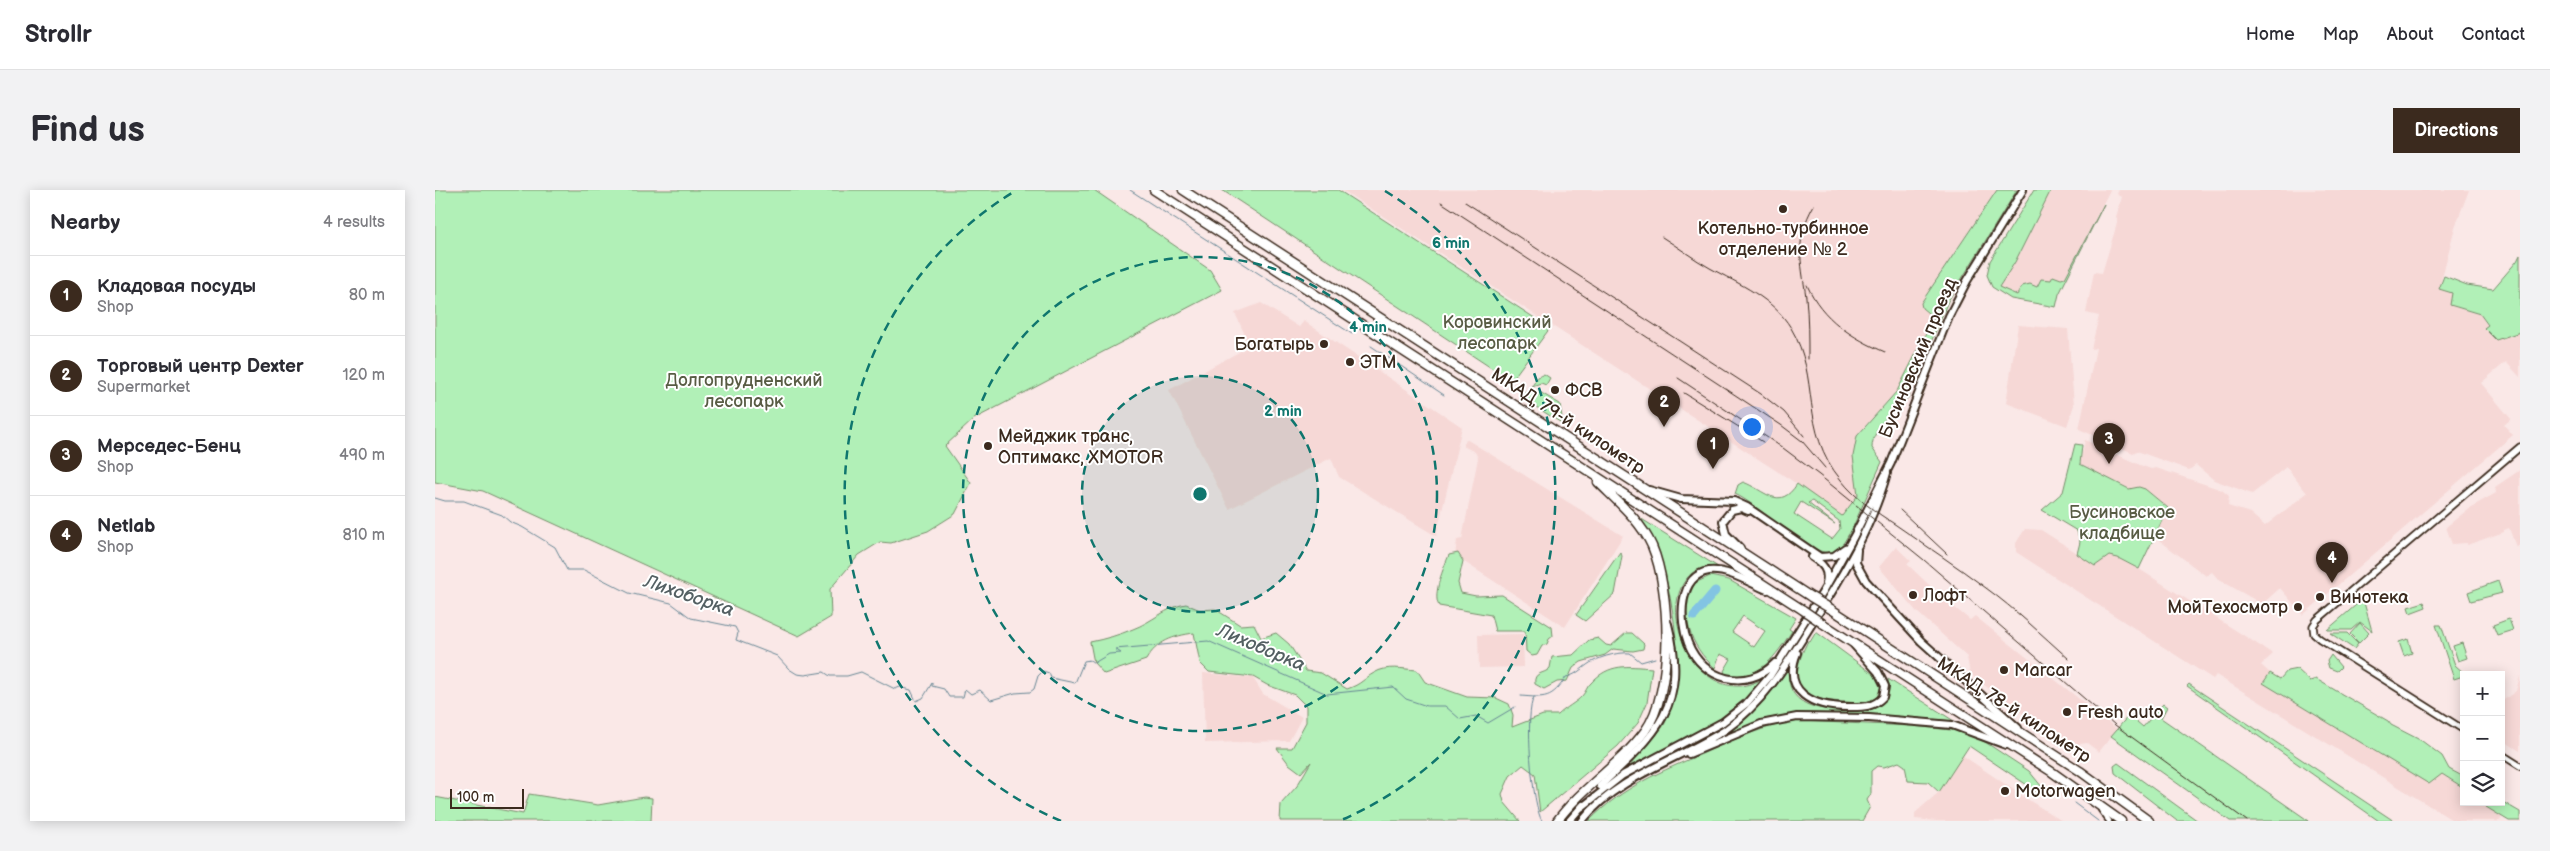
<!DOCTYPE html>
<html lang="en">
<head>
<meta charset="utf-8">
<style>
  body { margin:0; font-family:"Balsamiq Sans",sans-serif; background:#f2f2f3; color:#2b2b33 }
  .controls { position:absolute; right:15px; bottom:15px; display:grid; overflow:hidden; border-radius:0px; box-shadow:0 2px 12px #0003 }
  .controls button { width:45px; height:45px; display:grid; place-items:center; padding:0; border:0; border-bottom:1px solid #e1e1e2; background:#fff; color:#2b2b33; font:25px sans-serif }
  .scale { position:absolute; left:15px; bottom:12px; width:74px; box-sizing:border-box; padding-left:5px; border:2px solid #3b2a1e; border-top:0; font-size:14px; line-height:18px; white-space:nowrap; color:#3b2a1e; -webkit-text-stroke:4px #fff; paint-order:stroke }
  .you { position:absolute; left:1316px; top:236px; width:18px; height:18px; margin:-12px; border:4px solid #fff; border-radius:50%; background:#1a73e8; box-shadow:0 0 0 8px #1a73e833 }
  .badge { display:grid; place-items:center; width:32px; height:32px; border-radius:50%; background:#3b2a1e; color:#fff; font-size:16px; font-weight:700 }
  .pin { position:absolute; translate:-50% -41px; filter:drop-shadow(0 1px 2px #0008) }
  .pin::after { content:''; position:absolute; top:26px; width:18px; height:15px; background:inherit; clip-path:polygon(0 0,100% 0,50% 100%) }
  .list { margin:0; padding:0; list-style:none }
  h2 { display:flex; justify-content:space-between; align-items:center; height:65px; margin:0; padding:0 20px; font-size:21px }
  h2 small { font-size:16px; font-weight:400; color:#7c7c81 }
  .list li { display:grid; grid-template-columns:32px 1fr auto; gap:15px; align-items:center; box-sizing:border-box; height:80px; padding:0 20px; border-top:1px solid #e1e1e2 }
  .list b { display:block; font-size:19px; white-space:nowrap }
  .list p { margin:0; font-size:16px; white-space:nowrap; color:#7c7c81 }
  .list em { font-size:16px; font-style:normal; color:#7c7c81 }
  .icon { flex:none; width:28px; height:28px; fill:none; stroke:currentColor; stroke-width:2; stroke-linecap:round; stroke-linejoin:round }
  .map { position:relative; flex:none; width:2085px; height:631px; overflow:hidden; border-radius:0px }
  header { display:flex; align-items:center; gap:30px; box-sizing:border-box; height:70px; padding:0 25px; background:#fff; border-bottom:1px solid #e1e1e2 }
  header strong { font-size:24px }
  nav { display:flex; gap:28px; margin-inline-start:auto; font-size:18px }
  .intro { display:flex; align-items:center; justify-content:space-between; box-sizing:border-box; height:120px; padding:0 30px }
  h1 { margin:0; font-size:35px }
  .button { padding:12px 22px; border-radius:0px; background:#3b2a1e; color:#fff; font-size:18px; font-weight:700 }
  main { display:flex; gap:30px; padding:0 30px }
  aside { flex:1; background:#fff; border-radius:0px; box-shadow:0 2px 12px #0003 }
  .map>svg:first-child { display:block }
</style>
</head>
<body>
<header>
<strong>Strollr</strong>
<nav><a>Home</a><a>Map</a><a>About</a><a>Contact</a></nav>
</header>
<div class="intro"><h1>Find us</h1><a class="button">Directions</a></div>
<main>
<aside>
<h2>Nearby<small>4 results</small></h2>
<ul class="list">
<li><span class="badge">1</span><div><b>Кладовая посуды</b><p>Shop</p></div><em>80 m</em></li>
<li><span class="badge">2</span><div><b>Торговый центр Dexter</b><p>Supermarket</p></div><em>120 m</em></li>
<li><span class="badge">3</span><div><b>Мерседес-Бенц</b><p>Shop</p></div><em>490 m</em></li>
<li><span class="badge">4</span><div><b>Netlab</b><p>Shop</p></div><em>810 m</em></li>
</ul>
</aside>
<div class="map">
<svg width="2085" height="631" viewBox="0 0 2085 631">
  <rect width="100%" height="100%" fill="#fae8e7"/>
  <filter id="ink" filterUnits="userSpaceOnUse"><feTurbulence type="fractalNoise" baseFrequency=".02" numOctaves="2"/><feDisplacementMap in="SourceGraphic" scale="10" xChannelSelector="R" yChannelSelector="G"/><feConvolveMatrix kernelMatrix="1 2 1 2 8 2 1 2 1" color-interpolation-filters="sRGB"/></filter>
  <g filter="url(#ink)">
    <path fill="#f6d8d6" d="M907,0h655l-76,113 1,5 12,10 -37,73 -40,45 1,59 -16,22 -45,-33z
      M1616,0h59l-45,88 -14,2 -33,15 -15,-6 -4,-2 16,-25z
      M1684,0h350l-14,37 -16,62 14,4 -3,12 30,9 16,25 24,-7v45l-14,-15 -25,21 30,36 -7,6 9,10 -210,180 -23,-27 -20,18 -5,-6 -37,-21 -6,-7 -6,4 -51,-39 13,-29 -23,-19 -6,-2 -10,2 -49,-25 5,-24 55,25 11,4 5,-1 66,22 7,6 -1,10 22,7 15,13 42,-33 -21,-26 -34,27 -38,-14 -18,-15 -7,5 -52,-19 -4,2 -54,-24 17,-81 -5,1 8,-33 -13,-3 8,-41 8,1 14,-46 2,-8 -2,-2 6,-20 -5,-3z
      M826,113l38,24 5,-6 158,106 -26,109 -97,-59 -8,-19 -102,51 -60,-119 81,-44 -15,-33z
      M1583,135l50,4 6,76 -7,21 -61,-23z
      M1031,249l157,97 -58,91 -110,-71 2,-16 5,-1 16,-81 -3,-6 -12,-6z
      M2085,280v75l-4,2 -7,-19 -5,2v2l-37,13v-2l-15,1 -6,-17 25,-20 25,-14 -1,-6z
      M1590,339l16,1 55,35 13,-9 9,2 21,11 134,85 -12,11 9,8 -6,10 178,91 22,14v14h22v5l16,10 -2,4h-46l-238,-146 -3,4 -197,-127v-9z
      M1461,357l15,14 -4,3 37,35 26,21 5,-4 11,9 131,104 -18,23 -12,-9 -14,2 -2,3 -16,-10 3,-3 -43,-26 -45,-35 -3,-17 -51,-46 -37,-44z
      M1088,444l1,33 -45,1 -1,-33z
      M768,483l50,5 10,16 39,23 -13,24 -84,2z
      M2085,486v75l-19,-12v-37l15,-11z
      M1527,565l65,44 35,22h-125l-22,-2v-6l24,-21z"/>
    <path fill="#b1f0b7" stroke="#768d6a" fill-rule="evenodd" d="M0,0h659l116,80 12,20 -248,129 -29,27 26,37 -16,31 -27,17 -37,12 -11,-1 -21,13 -29,34 1,28 -32,19 -316,-145 -48,-9z
      M787,0h116l212,138 -39,53z
      M1562,0h20l-69,111 -40,97c-15,9 -36,32 -36,50l10,14 -30,67 -11,18 -7,6c-20,6 -76,-49 -99,-59l3,-9 5,-3c22,8 36,30 54,2l45,32 16,-21 -5,-39 4,-20 40,-45 37,-73 -12,-10 -1,-5zM1377,311l27,20 1,8 -8,10 -38,-25 7,-12 34,22 -27,-21z
      M1599,0h17l-36,72 -16,25 18,8 5,-9 8,-2 7,3 4,-8 10,1 2,-4 8,3 4,-1 39,-74 -45,90 -3,13 -45,-8 -19,-12 -5,-12 3,-14z
      M2085,65v77l-24,8 -12,-12 4,-3 -8,-11 -30,-9 2,-12 -13,-4 5,-13 23,9 26,4 24,-28z
      M1109,184l6,4 -4,7 -5,-2 -9,3 6,-9z
      M1094,201h9l22,13 3,20 -41,-26 2,-5z
      M1640,254l7,1 -2,19 49,25 10,-2 6,2 23,19 -29,61 -21,-11 -9,-2 -14,10 -18,-12 3,-12 -3,-11 -35,-21 21,-18z
      M1205,328l78,49c-9,0 -18,0 -26,6 -36,31 -4,111 43,113 9,1 18,-3 26,-6 -33,43 -83,63 -131,87 2,-7 28,-31 35,-44 5,-11 10,-24 11,-36 6,-41 -9,-138 -36,-169z
      M1185,362l2,4 -7,38 -30,27 -9,-6z
      M1023,363l5,8 -5,22 3,10 15,3 26,-1 50,32 1,9 -4,3 -2,5 -5,2 -5,9 -5,1 -6,-5 -1,-20h-30l-4,-16 -52,-9c-7,-12 5,-39 10,-51z
      M1275,386l19,4 67,38 -7,11 3,2c-16,24 -33,52 -67,43l-1,-3 7,-12 -11,-5 -5,14c-25,-22 -37,-54 -20,-85zM1308,426l22,15 -11,16 -22,-15z
      M2063,391l4,12 -31,8 -3,-9z
      M1928,409l9,32 -12,-9 -9,8h-24z
      M1989,412l2,5 -16,6 -2,-6z
      M751,414l14,6 15,-1 25,16 14,-1 7,14 15,-5 13,11 17,27 15,2 26,16c15,-5 16,-10 27,-16 13,-8 28,-4 43,-3l8,12 42,15 29,1 13,6 4,11 -1,12 31,-12h15c7,-7 19,-13 24,-19 4,-4 5,-10 9,-13 18,-20 37,-17 61,-15l-5,35 -9,20 -20,23 -78,66 -5,-38 -12,-9 -13,11 -8,18 2,8 16,19h-240l1,-17 16,-18 14,-24 -10,11 -12,-9 -12,-16h15l14,-26v-16l-11,-11 -28,-10 -14,-8 -44,-5 -9,-9 -6,-30c-21,3 -37,8 -48,27l-42,14 -10,-11 -4,-21c15,-3 29,-7 43,-13 19,-7 33,-22 53,-25z
      M2074,429l4,11 -16,5 -4,-10z
      M1925,433l9,10 -10,10 -9,-9z
      M2001,435h5l14,40 11,10 -12,4z
      M1381,442l60,44 5,10 -4,11c-9,7 -20,6 -30,5 -47,-1 -62,-18 -39,-61l2,1z
      M1191,443h6l12,11 -1,5 -10,2 -20,-2 -8,6 -24,7 -8,6 -6,13 -10,1 -13,7 -9,-5c-2,-13 9,-9 15,-16l2,-11 21,-2 16,-15 9,-2 8,7 5,1z
      M1895,443h17l11,11 -4,5z
      M1973,449l4,14 -8,3 -5,-14z
      M2027,453l5,15 -9,3 -5,-15z
      M1896,465l10,12 -4,4 -8,-3 -2,-7z
      M1354,477c-5,40 30,43 59,44 13,0 27,1 37,-10 5,-6 4,-14 3,-22l66,42 -83,-7 -73,-1 -34,6 -41,17 35,-29z
      M1862,479l13,12 6,-2 72,42 3,4 31,16 20,15 7,13 15,8v11l-22,-14 -13,10 -166,-101 7,-10 10,6 7,-8z
      M1754,494l7,5 198,132h-15l-192,-135z
      M1728,514l4,3 -6,11 148,103h-79l-119,-85 18,-21 14,12z
      M1364,531l113,5 49,5 24,11 44,29 13,16 -3,6 -70,-47 -30,46 -11,-10 -20,-1 -3,-15 -6,-4 -15,5 -7,-1 -6,5v23l-4,6 3,7 -8,14h-273c33,-34 73,-50 115,-68 31,-14 61,-28 95,-32z
      M1683,573l80,58h-21l-62,-48 -1,-7z
      M94,604l69,11 46,-8 8,1 -1,23h-216v-24l88,17z
      M2066,611l19,11v9h-11l-23,-14v-5z"/>
    <g fill="none" stroke-linecap="round" stroke-linejoin="round">
      <path stroke="#668694" stroke-width="1" d="M695,0l222,144
        M936,156l73,49
        M0,308l10,3h19l38,14 8,7 12,5 33,20 12,23h17l45,23 42,10 20,15 44,9 3,6 -2,7 41,16 12,13 8,5 8,1 19,-3 6,4h17l14,-4 34,17 5,-2 11,3 5,11 7,-3 9,-15v3l12,3 5,8h14l2,-8 6,5 9,-4 11,10 24,-7 15,-1 4,-3 4,-13 5,-5 6,2 2,5 24,5 9,-22 6,-1 4,3 15,-9 12,-1 -6,-4 93,-8 119,53 66,-7 13,12 21,7h18l15,13 16,-3 12,7 27,-16
        M1086,506c24,2 31,3 45,-19 12,-2 18,-12 28,-16 9,-5 25,-9 36,-8l11,9 14,-4
        M1099,507c-10,14 -2,109 8,124
        M1639,613l24,18"/>
      <path stroke="#82c4e3" stroke-width="9" d="M1259,426l21,-25"/>
      <g stroke="#3b2a1e" stroke-width="8">
        <path id="minor" d="M1666,620l8,11"/>
      </g>
      <g stroke="#3b2a1e" stroke-width="9">
        <path id="tertiary" d="M2029,540l-144,-91 -6,-5 -1,-8 4,-6 203,-173
          M2066,564l19,12"/>
      </g>
      <g stroke="#3b2a1e" stroke-width="10">
        <path id="secondary" d="M1214,300l32,9 53,2 13,6 73,50 14,-1 11,-8
          M1305,358l-14,-14 -3,-13 9,-11 9,-2 7,3
          M1422,360l-1,13 10,18 55,60 97,87
          M1377,367c11,7 17,13 14,26
          M1332,400c-17,-7 -39,-21 -58,-19 -31,5 -30,50 -21,72 15,38 59,49 87,20
          M1362,463c-16,40 17,54 51,54 13,0 25,1 35,-10l2,-11 -7,-14 -24,-27
          M1254,564l72,-30 36,-7 72,1 83,7 54,20
          M1165,596c56,-51 89,-80 68,-162
          M1146,618l42,-33 100,-53 23,-18 24,-28 54,-86 30,-54 37,-73 58,-147 18,-35 56,-91
          M1134,631l14,-16
          M1147,631c36,-45 96,-61 143,-91 39,-27 63,-68 88,-108 30,-47 59,-95 74,-149"/>
      </g>
      <g stroke="#3b2a1e" stroke-width="11">
        <path id="trunk" d="M719,0l649,420
          M748,0l628,407
          M1396,419l249,162 69,50
          M1387,433l230,149 69,49
          M1122,631c25,-34 63,-56 88,-90 29,-39 26,-140 7,-185 -12,-26 -34,-44 -54,-64"/>
      </g>
      <use href="#minor" stroke="#fff" stroke-width="4.5"/>
      <use href="#tertiary" stroke="#fff" stroke-width="5.5"/>
      <use href="#secondary" stroke="#fff" stroke-width="6"/>
      <use href="#trunk" stroke="#fff" stroke-width="8"/>
      <path stroke="#3b2a1e" stroke-width="1" d="M1006,12l340,223 21,16 23,27
        M1030,12l296,192 23,18 20,24
        M1227,47c16,10 32,22 48,31 29,16 63,30 81,60 30,50 8,101 50,152 15,19 35,32 55,45 30,21 61,41 90,63 29,21 56,47 83,71
        M1372,95c15,34 45,53 78,67
        M1373,169c0,-20 0,-41 -2,-62 -5,-37 -12,-57 8,-92
        M1243,188l105,70 36,27 105,85 191,165 132,96
        M1249,203l79,49
        M1465,320l47,44"/>
      <g stroke="#3b2a1e" stroke-width="11" stroke-linecap="butt">
        <path id="trunk-bridge" d="M1376,407l20,12
          M1368,420l19,13"/>
      </g>
      <use href="#trunk-bridge" stroke="#fff" stroke-width="8"/>
    </g>
  </g>
  <circle cx="765" cy="304" r="118" fill="#0f766e" fill-opacity=".12"/>
  <g fill="none" stroke="#0f766e" stroke-width="2.5" stroke-dasharray="9 6">
    <circle cx="765" cy="304" r="118"/>
    <circle cx="765" cy="304" r="237"/>
    <path d="M626 631A355 355 0 0 1 580 1M950 1A355 355 0 0 1 904 631"/>
  </g>
  <g fill="#3b2a1e" stroke="#fff" stroke-width="2">
    <circle cx="1348" cy="19" r="5"/>
    <circle cx="889" cy="154" r="5"/>
    <circle cx="915" cy="172" r="5"/>
    <circle cx="1120" cy="200" r="5"/>
    <circle cx="553" cy="256" r="5"/>
    <circle cx="1478" cy="405" r="5"/>
    <circle cx="1885" cy="407" r="5"/>
    <circle cx="1863" cy="417" r="5"/>
    <circle cx="1569" cy="480" r="5"/>
    <circle cx="1632" cy="522" r="5"/>
    <circle cx="1570" cy="601" r="5"/>
  </g>
  <g text-anchor="middle" dominant-baseline="central" stroke-width="4" stroke-linejoin="round" paint-order="stroke">
    <g font-size="18" fill="#3b2a1e" stroke="#fff" text-anchor="start">
      <text x="1348" y="38" text-anchor="middle">Котельно-турбинное<tspan x="1348" dy="21">отделение № 2</tspan></text>
      <text x="879" y="154" text-anchor="end">Богатырь</text>
      <text x="925" y="172">ЭТМ</text>
      <text x="1130" y="200">ФСВ</text>
      <text x="563" y="246">Мейджик транс,<tspan x="563" dy="21">Оптимакс, XMOTOR</tspan></text>
      <text x="1488" y="405">Лофт</text>
      <text x="1895" y="407">Винотека</text>
      <text x="1853" y="417" text-anchor="end">МойТехосмотр</text>
      <text x="1579" y="480">Marcar</text>
      <text x="1642" y="522">Fresh auto</text>
      <text x="1580" y="601">Motorwagen</text>
    </g>
    <g font-size="18" fill="#585c44" stroke="#fff">
      <text x="1062" y="132">Коровинский<tspan x="1062" dy="21">лесопарк</tspan></text>
      <text x="309" y="190">Долгопрудненский<tspan x="309" dy="21">лесопарк</tspan></text>
      <text x="1687" y="322">Бусиновское<tspan x="1687" dy="21">кладбище</tspan></text>
    </g>
    <g font-size="18" fill="#3b2a1e" stroke="#fff">
      <text transform="translate(1483 168) rotate(-67)">Бусиновский проезд</text>
      <text transform="translate(1133 231) rotate(33)">МКАД, 79-й километр</text>
      <text transform="translate(1579 520) rotate(33)">МКАД, 78-й километр</text>
    </g>
    <g font-size="19" font-style="italic" fill="#546063" stroke="#fff">
      <text transform="translate(254 406) rotate(19)">Лихоборка</text>
      <text transform="translate(826 458) rotate(23)">Лихоборка</text>
    </g>
  </g>
  <circle cx="765" cy="304" r="8" fill="#0f766e" stroke="#fff" stroke-width="2.5"/>
  <g font-size="15" text-anchor="middle" font-weight="bold" fill="#0f766e" stroke="#fff" stroke-width="4" stroke-linejoin="round" paint-order="stroke">
    <text x="1016" y="58">6 min</text>
    <text x="933" y="142">4 min</text>
    <text x="848" y="226">2 min</text>
  </g>
</svg>
<div class="controls">
<button>+</button>
<button>−</button>
<button><svg class="icon" aria-label="layers" viewBox="0 0 24 24"><path d="M12 4l9 5-9 5-9-5zM3 14l9 5 9-5"/></svg></button>
</div>
<div class="scale">100 m</div>
<div class="you"></div>
<div class="pin badge" style="left:1278px;top:279px">1</div>
<div class="pin badge" style="left:1229px;top:237px">2</div>
<div class="pin badge" style="left:1674px;top:274px">3</div>
<div class="pin badge" style="left:1897px;top:393px">4</div>
</div>
</main>
</body>
</html>
